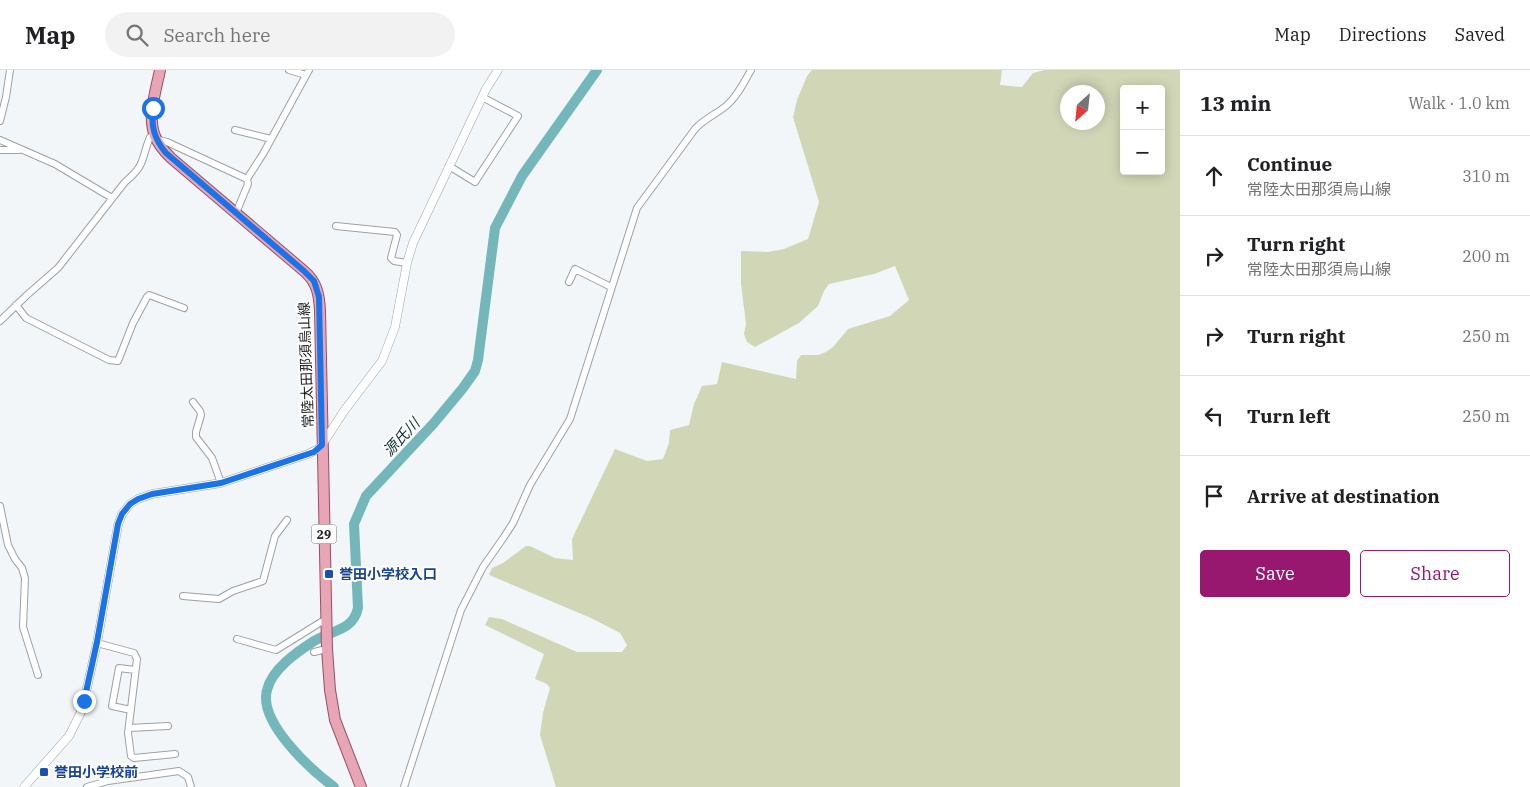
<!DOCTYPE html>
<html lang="en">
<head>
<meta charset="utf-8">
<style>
  body { margin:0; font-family:"IBM Plex Serif","Noto Sans JP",serif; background:#f2f2f2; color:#202124 }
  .controls { position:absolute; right:15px; top:15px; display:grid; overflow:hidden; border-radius:5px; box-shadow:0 2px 12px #0003 }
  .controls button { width:45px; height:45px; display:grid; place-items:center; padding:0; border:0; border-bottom:1px solid #e0e0e0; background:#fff; color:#202124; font:25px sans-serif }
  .compass { position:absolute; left:1060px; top:15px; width:45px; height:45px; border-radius:50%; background:#fff; box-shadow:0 2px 12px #0003; rotate:207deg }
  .stop { position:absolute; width:15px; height:15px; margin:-11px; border:4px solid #1a73e8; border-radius:50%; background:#fff }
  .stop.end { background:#1a73e8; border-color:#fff; box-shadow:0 1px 5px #0008 }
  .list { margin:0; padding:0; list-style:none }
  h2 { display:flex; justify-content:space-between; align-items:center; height:65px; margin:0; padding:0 20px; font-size:21px }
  h2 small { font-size:16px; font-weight:400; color:#757577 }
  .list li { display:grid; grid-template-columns:32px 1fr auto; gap:15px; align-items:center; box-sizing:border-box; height:80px; padding:0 20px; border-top:1px solid #e0e0e0 }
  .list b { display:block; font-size:19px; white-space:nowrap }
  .list p { margin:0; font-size:16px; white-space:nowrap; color:#757577 }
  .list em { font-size:16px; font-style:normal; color:#757577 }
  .actions { display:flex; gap:10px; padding:15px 20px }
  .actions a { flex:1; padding:11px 0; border:1px solid #99186f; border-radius:5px; text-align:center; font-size:18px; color:#99186f }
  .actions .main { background:#99186f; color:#fff }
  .icon { flex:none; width:28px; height:28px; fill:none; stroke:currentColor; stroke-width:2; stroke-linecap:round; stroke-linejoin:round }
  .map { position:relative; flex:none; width:1180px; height:717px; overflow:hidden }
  header { display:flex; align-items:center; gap:30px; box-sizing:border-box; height:70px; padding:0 25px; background:#fff; border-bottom:1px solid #e0e0e0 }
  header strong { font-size:24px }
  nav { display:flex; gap:28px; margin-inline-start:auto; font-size:18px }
  .search { width:350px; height:45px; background:#f2f2f2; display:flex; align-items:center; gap:12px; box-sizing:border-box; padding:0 18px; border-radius:28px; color:#757577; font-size:19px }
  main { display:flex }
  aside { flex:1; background:#fff }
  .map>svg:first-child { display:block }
</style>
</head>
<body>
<header>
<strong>Map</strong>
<div class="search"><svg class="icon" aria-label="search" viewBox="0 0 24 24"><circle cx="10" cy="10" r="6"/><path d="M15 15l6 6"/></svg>Search here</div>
<nav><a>Map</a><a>Directions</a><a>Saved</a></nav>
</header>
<main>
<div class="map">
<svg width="1180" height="717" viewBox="0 0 1180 717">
  <rect width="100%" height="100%" fill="#f3f6f9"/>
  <path fill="#d0d6b6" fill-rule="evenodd" d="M812,0h190l-2,15 22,2 11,-14 12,-3h135v717h-624l-16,-52 3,-22 7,-25 -3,-4 -12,-5 9,-25 -59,-29 4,-8 13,2 75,33h45l5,-7 -7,-12 -29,-15 -102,-43 3,-7 11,-5 23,-17h4l25,12 18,2 -1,-21 43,-90 32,12 16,-2 6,-16 1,-13 19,-5 5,-21 8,-18 15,-2 5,-22 74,17 1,-18 4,-6h17l8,-3 7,-5 15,-18 42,-13 19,-16 -14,-34 -21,8 -45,10 -5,7 -6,15 -19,17 -44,24 -8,-5 -3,-8 2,-10 -5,-40v-33l27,1 16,-3 24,-10 11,-37 -26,-85 4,-17 10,-24zM1124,19h37v82h-37zM1068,22h30v30h-30z"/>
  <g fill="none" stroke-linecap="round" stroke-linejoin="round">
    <path stroke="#74b7bb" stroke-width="10" d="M334,717c-23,-17 -76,-65 -67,-97 5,-21 30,-38 47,-49 18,-11 39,-10 44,-33l-4,-84 12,-28 68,-73 29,-35 12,-17 3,-11 17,-132 27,-52 75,-106"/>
    <g stroke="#9ea0a3" stroke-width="8">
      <path id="minor" d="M289,0l17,5
        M0,51l6,-24 4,-27
        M235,60l36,9
        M156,69l11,3 80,37 1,5 -12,29
        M0,70l55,24 57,34
        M0,80h19
        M449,96l26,16 43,-66 -36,-19
        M247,109l16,-25 46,-84
        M336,156l59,6 2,3 -6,23 3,3 13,2
        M569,212l6,-13 36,18
        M16,235l10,13 83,42 9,1 15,-38 14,-26 2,-2 35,13
        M0,251l27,-26 31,-27 67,-86c21,-17 16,-23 25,-45l4,-2
        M193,332l7,9 1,4 -5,17v5l16,21 9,25
        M0,436l8,39 7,14 7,9 3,10 -2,49 15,48
        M183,526l36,3 14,-8 30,-10 12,-45 12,-16
        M237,569l39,11 50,-31
        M97,573l37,10 3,6 -9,74 3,23 3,2 41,-4
        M314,582l13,-3
        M131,640l-19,-4 7,-38 16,2
        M129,658l39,-2
        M87,717l21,-6 71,-10 9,6 3,10
        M404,717l57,-177 22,-43 21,-30 9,-14 17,-38 40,-66 67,-211 58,-79c10,-11 20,-14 31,-23 11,-9 18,-24 25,-36"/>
    </g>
    <g stroke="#9ea0a3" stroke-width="9">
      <path id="tertiary" d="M24,717l45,-51 13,-26 15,-67 21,-118 4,-11 8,-10 8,-5 14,-5 69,-11 87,-29 12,-6 24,-37 38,-50 13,-34 12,-64 6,-20 73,-154 12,-19"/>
    </g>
    <g stroke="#985062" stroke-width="12">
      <path id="primary" d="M160,0c-4,20 -13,47 -5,66 3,9 10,16 16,22l133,113c13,11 15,23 16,39l7,339 3,41 5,30 26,67"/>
    </g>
    <use href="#minor" stroke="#fff" stroke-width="6"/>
    <use href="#tertiary" stroke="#fff" stroke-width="8"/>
    <use href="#primary" stroke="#e8a5b5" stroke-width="10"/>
  </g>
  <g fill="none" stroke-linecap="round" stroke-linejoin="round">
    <path stroke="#1a73e8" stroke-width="6" d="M84,631l13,-59 21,-118 4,-10 8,-10 8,-5 14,-5 69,-11 93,-31 8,-7 -3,-148 -5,-16 -10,-10 -138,-118c-12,-14 -15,-27 -13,-45"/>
  </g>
  <g fill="#1a4fb4" stroke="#fff" stroke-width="2">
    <rect x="324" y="499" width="10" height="10" rx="2.5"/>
    <rect x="39" y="697" width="10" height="10" rx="2.5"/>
  </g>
  <g text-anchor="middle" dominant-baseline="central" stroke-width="4" stroke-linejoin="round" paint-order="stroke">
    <rect fill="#fff" stroke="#646465" stroke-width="1" x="311.5" y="454.5" width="25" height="19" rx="4"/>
    <g font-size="12" font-weight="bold" fill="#212223">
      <text x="324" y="464">29</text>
    </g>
    <g font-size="14" fill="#212223" stroke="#fff">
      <text transform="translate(306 295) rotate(-92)">常陸太田那須烏山線</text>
    </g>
    <g font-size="14" font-weight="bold" fill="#164399" stroke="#fff" text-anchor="start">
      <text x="339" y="504">誉田小学校入口</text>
      <text x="54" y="702">誉田小学校前</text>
    </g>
    <g font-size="15" font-style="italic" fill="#103234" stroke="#fff">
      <text transform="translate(401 367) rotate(-47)">源氏川</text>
    </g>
  </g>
</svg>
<div class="controls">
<button>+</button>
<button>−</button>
</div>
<svg class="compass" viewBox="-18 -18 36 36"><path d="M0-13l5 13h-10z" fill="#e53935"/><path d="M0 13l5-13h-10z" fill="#757577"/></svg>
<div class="stop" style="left:153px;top:38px"></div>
<div class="stop end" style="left:84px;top:631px"></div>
</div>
<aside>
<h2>13 min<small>Walk · 1.0 km</small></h2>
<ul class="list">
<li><svg class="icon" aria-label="ahead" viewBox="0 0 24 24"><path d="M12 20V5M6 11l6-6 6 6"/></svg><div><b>Continue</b><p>常陸太田那須烏山線</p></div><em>310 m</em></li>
<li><svg class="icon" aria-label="right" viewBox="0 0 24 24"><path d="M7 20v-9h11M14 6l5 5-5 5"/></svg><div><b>Turn right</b><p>常陸太田那須烏山線</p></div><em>200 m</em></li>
<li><svg class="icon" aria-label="right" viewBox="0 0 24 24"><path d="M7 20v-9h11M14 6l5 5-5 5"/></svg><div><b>Turn right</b></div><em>250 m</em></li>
<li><svg class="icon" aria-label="left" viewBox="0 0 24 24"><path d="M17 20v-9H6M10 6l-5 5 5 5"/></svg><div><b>Turn left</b></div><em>250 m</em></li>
<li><svg class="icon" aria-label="arrive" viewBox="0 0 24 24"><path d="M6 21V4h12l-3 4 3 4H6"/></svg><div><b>Arrive at destination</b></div></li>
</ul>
<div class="actions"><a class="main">Save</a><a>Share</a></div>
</aside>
</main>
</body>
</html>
